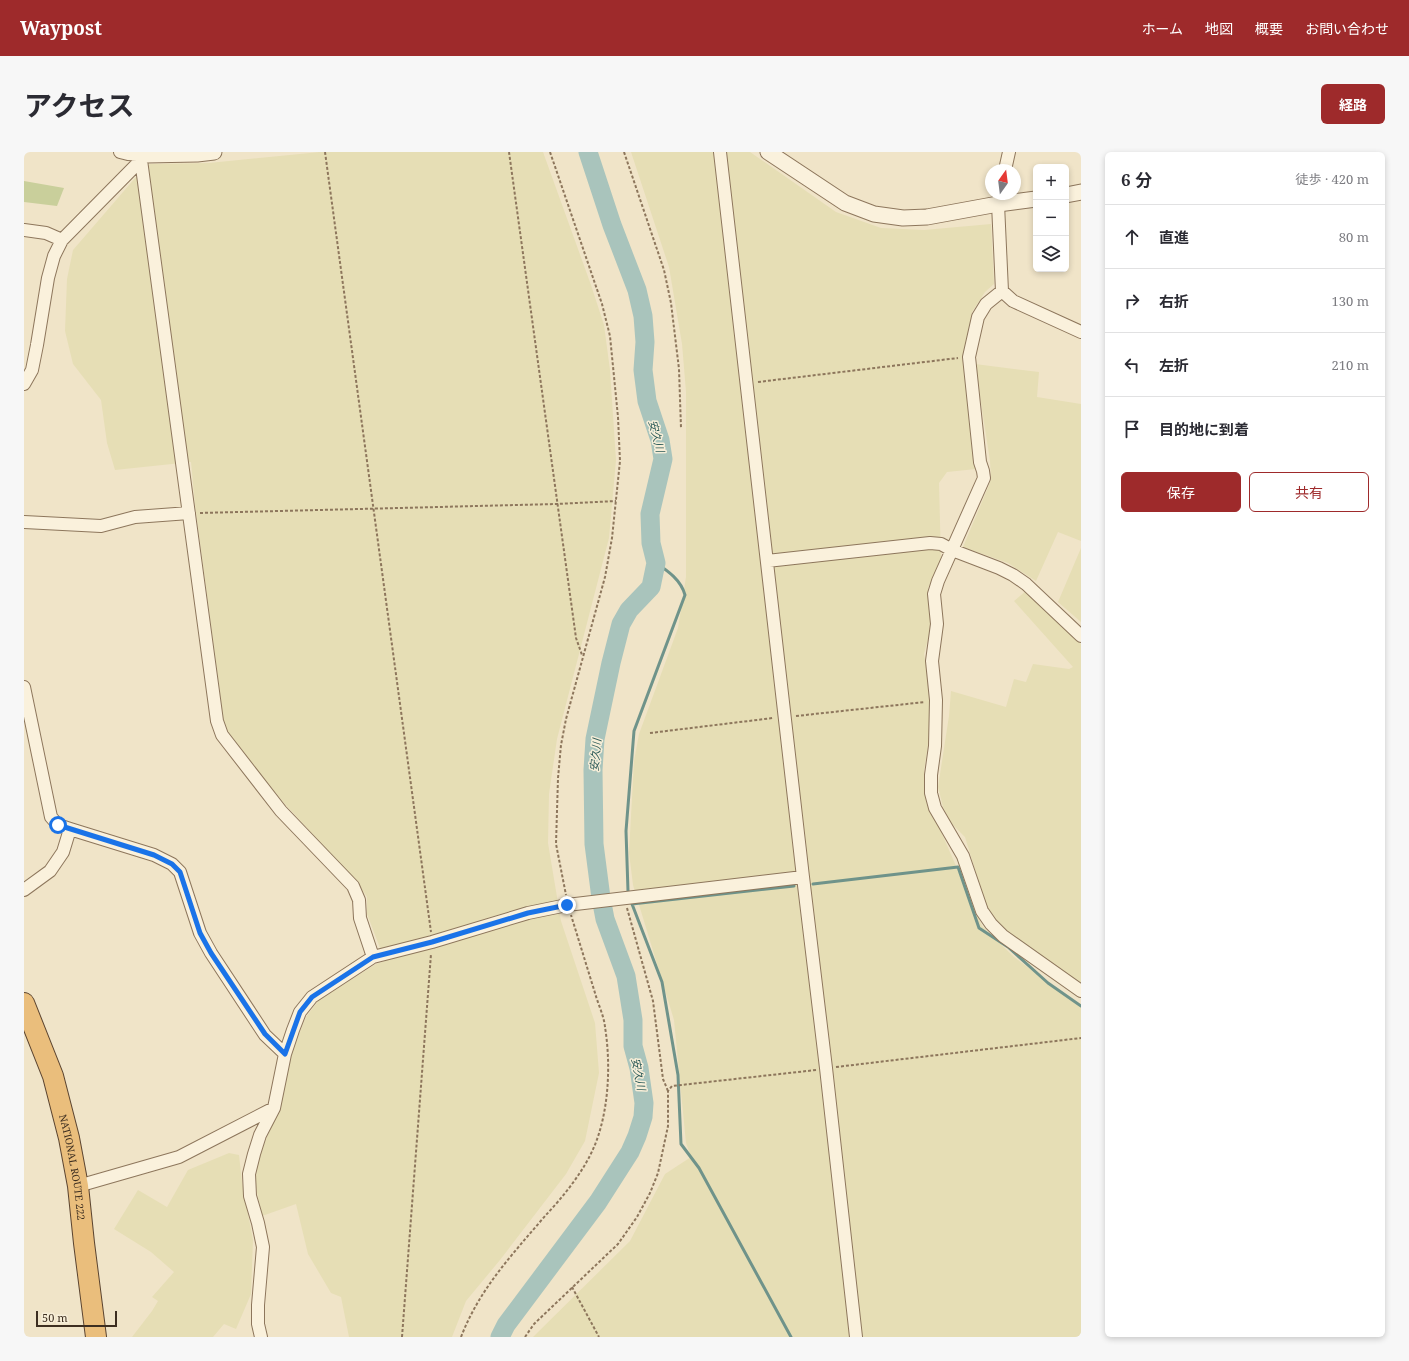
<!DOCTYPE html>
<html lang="ja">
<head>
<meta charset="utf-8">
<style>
  body { margin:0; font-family:"Noto Serif","Noto Sans JP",serif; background:#f7f7f7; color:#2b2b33 }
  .controls { position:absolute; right:12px; top:12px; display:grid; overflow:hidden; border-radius:6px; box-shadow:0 2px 6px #0003 }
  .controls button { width:36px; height:36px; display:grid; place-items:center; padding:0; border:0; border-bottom:1px solid #e1e1e2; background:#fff; color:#2b2b33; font:20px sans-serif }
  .compass { position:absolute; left:961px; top:12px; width:36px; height:36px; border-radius:50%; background:#fff; box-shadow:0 2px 6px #0003; rotate:14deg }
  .scale { position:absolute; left:12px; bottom:10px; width:81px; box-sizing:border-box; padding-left:4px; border:2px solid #3d2e20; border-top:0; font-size:11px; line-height:14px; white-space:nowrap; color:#3d2e20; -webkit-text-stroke:3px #f7eed8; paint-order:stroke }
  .stop { position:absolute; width:12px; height:12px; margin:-9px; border:3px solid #1a73e8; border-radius:50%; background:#fff }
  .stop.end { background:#1a73e8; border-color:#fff; box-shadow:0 1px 4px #0008 }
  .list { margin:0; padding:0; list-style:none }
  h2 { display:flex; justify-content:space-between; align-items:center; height:52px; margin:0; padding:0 16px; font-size:17px }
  h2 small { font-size:13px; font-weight:400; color:#7c7c81 }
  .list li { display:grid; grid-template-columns:26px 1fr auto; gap:12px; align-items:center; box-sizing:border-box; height:64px; padding:0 16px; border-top:1px solid #e1e1e2 }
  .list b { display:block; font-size:15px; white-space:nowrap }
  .list em { font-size:13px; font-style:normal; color:#7c7c81 }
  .actions { display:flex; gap:8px; padding:12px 16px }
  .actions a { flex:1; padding:9px 0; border:1px solid #9e2a2b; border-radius:6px; text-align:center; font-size:14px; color:#9e2a2b }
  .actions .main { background:#9e2a2b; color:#fff }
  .icon { flex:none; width:22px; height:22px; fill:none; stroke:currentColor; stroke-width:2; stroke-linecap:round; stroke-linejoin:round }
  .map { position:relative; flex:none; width:1057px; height:1185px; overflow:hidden; border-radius:6px }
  header { display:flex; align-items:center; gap:24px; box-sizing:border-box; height:56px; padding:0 20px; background:#9e2a2b; color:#fff }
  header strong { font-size:19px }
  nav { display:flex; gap:22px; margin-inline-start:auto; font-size:14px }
  .intro { display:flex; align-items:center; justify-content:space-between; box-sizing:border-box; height:96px; padding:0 24px }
  h1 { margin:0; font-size:28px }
  .button { padding:10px 18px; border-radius:6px; background:#9e2a2b; color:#fff; font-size:14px; font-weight:700 }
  main { display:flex; gap:24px; padding:0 24px }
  aside { flex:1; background:#fff; border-radius:6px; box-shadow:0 2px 6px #0003 }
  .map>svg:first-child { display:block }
</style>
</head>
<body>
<header>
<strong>Waypost</strong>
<nav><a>ホーム</a><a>地図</a><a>概要</a><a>お問い合わせ</a></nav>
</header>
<div class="intro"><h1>アクセス</h1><a class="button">経路</a></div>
<main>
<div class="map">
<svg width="1057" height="1185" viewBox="0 0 1057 1185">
  <rect width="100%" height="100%" fill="#f0e4c8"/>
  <path fill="#e6deb5" d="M296,0h223l48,133 13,40 6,45 6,90 -7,78 -52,201 -8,55 -1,49 13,78 34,102 4,50 -14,68 -19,33 -66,86 -34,41 -14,36h-103l-8,-40 -10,-4 -23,-39 -12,-50 -34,12 -7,-33 4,-27 19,-45 15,-62 13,-32 13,-17 57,-36 9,-3 -18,-47v-17l-11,-16 -72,-78 -59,-72 -30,-226 -4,-43 -76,8 -8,-27 -6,-43 -28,-36 -8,-33 2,-52 6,-29 63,-73 14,-13 59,-1z
    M607,0h119l86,60 45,16 43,2 67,-6 3,60 -9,8 -13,20 -6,34 10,123 -29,3 -8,11 2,78 -13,27 3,40 -7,26 7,39 2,22 -9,55 2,16 7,27 49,113 32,31 67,50v330h-548l97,-96 35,-67 26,-17 -5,-14 -12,-123 -41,-135 -4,-32 5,-92 5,-27 39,-106 8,-51v-185l-4,-48 -13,-77z
    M951,212l64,8 -2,25 44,7v137l-23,-9 -22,49 -28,-18 -45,-16 26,-62 2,-7 -1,-17z
    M1057,396v74l-23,-20z
    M1002,439l55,53v344l-82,-63 -12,-16 -22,-72 -14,-14 -8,-16 -5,-20 11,-71 2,-25 55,16 8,-28 12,3 7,-18 36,5 4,-2 -59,-66z
    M205,1001l10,2 3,27 11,58 -2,54 -15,35 -12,-5 -11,13h-81l20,-26 6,-10 -6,-4 22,-25 -23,-20 -37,-23 24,-39 29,17 21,-37z"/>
  <path fill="#c9cf9b" d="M0,29l40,7 -7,18 -33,-4z"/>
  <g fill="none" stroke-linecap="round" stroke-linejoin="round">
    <path stroke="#6f938a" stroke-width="3" d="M789,732l145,-17 21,61 29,19 40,36 33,23
      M604,739l-2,-60 8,-100 51,-136c-4,-15 -17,-24 -29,-32
      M767,1185l-92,-169 -18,-24 -3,-69 -16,-93 -30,-78 162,-18"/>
    <path stroke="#a9c4bc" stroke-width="19" d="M476,1185l6,-12 92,-123 32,-50 7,-16 6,-19 1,-14 -5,-35 -6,-22v-26l-7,-44 -21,-57 -4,-21 -7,-54 -1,-74 2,-31 16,-76 10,-39 8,-14 22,-23 5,-24 -5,-20 -1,-29 13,-55 -3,-19 -13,-39 -4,-31 2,-28 -2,-26 -6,-26 -25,-65 -24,-73"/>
    <g stroke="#8d765c" stroke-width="14">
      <path id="minor" d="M96,0l8,2 18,1
        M696,0l83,725 23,191 30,269
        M117,8l76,561 5,14 59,76 72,75 6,14 1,18 13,39
        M981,18l4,-18
        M976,42l-2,10 4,87 11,10 68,31
        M0,78l22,3 16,7
        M978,139l-16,13 -8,13 -9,40 11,105 3,9 1,7 -46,103 -4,13 3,30 -5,37 4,39 -1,46 -4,29v18l4,15 28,48 19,55 9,13 12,12 78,55
        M0,232l8,-14 5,-25 11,-67 6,-22 8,-16 82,-83
        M0,370l77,4 34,-9 54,-4
        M743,409l163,-18 11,1 11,6 47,18 14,7 13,9 55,52
        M0,535l27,130 7,8 12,4 84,26 18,9 8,8 20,61 11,20 54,82 20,19
        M0,738l26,-19 13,-19 7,-23
        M54,1034l101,-29 95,-49
        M237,1185l-3,-13v-19l5,-58 -5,-24 -8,-27 -1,-22 5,-20 6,-19 14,-27 11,-54 8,-24 7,-18 12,-15 61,-40 59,-15 96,-29 39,-8 236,-28"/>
    </g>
    <g stroke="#8d765c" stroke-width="17">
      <path id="tertiary" d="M744,0l77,51 29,11 29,4 24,-1 71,-13 38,-5
        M122,3l51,-1 17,-2
        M1042,43l15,-3"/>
    </g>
    <g stroke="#5b4430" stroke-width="22">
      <g id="trunk">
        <path id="s1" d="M0,851l29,73 16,62 9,48 6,57 12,94"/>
      </g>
    </g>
    <path stroke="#8d765c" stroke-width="2" stroke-dasharray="3 2" stroke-linecap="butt" d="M301,0l106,780
      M485,0l67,486 6,17
      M526,0l52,152 8,32 8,81 2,44 -8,77 -7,39 -39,142 -5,26 -3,33 -2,66 10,51
      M600,0l40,118 7,33 8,66 2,59
      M734,230l200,-24
      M176,361l357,-9 59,-3
      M772,564l129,-14
      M626,581l123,-15
      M603,756l26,93 10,78 5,12
      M812,915l245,-29
      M548,1135l27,50
      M378,1185l29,-383
      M437,1185c19,-49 51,-82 84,-121 18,-19 39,-45 49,-69 15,-35 17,-83 11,-120 -1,-11 -7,-23 -10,-34 -8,-26 -16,-52 -24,-78
      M501,1185l9,-13 84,-80 19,-27 13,-24 8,-20 10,-47v-35l4,-5 144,-16"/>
    <use href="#minor" stroke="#faf1dc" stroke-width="12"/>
    <use href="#tertiary" stroke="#faf1dc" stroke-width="15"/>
    <use href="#trunk" stroke="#eabe7c" stroke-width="20"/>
  </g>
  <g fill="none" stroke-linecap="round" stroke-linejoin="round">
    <path stroke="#1a73e8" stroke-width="5" d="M34,673l96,30 18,9 8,8 20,61 11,20 54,81 20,20 15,-42 12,-15 61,-40 59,-15 96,-29 39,-8"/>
  </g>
  <g text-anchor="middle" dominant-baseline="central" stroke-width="3" stroke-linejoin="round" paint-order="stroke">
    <g font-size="10" fill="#3d2e20" stroke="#f7eed8">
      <text stroke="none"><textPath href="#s1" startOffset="172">NATIONAL ROUTE 222</textPath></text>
    </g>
    <g font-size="11" font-style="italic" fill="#2f5d5a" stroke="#f7eed8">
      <text transform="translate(633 284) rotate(75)">安久川</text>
      <text transform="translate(571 603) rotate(-85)">安久川</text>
      <text transform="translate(615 922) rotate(79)">安久川</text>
    </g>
  </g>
</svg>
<div class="controls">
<button>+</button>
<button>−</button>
<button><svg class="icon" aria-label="layers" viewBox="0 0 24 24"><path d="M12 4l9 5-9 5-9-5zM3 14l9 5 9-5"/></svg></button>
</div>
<svg class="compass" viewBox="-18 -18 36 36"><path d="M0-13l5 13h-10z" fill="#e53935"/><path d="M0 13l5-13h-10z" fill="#7c7c81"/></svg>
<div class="scale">50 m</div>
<div class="stop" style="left:34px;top:673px"></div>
<div class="stop end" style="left:543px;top:753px"></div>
</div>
<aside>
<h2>6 分<small>徒歩 · 420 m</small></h2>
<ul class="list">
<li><svg class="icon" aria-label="ahead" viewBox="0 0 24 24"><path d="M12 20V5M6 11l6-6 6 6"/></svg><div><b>直進</b></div><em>80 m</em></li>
<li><svg class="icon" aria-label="right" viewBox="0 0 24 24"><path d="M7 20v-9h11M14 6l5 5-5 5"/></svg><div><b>右折</b></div><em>130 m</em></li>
<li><svg class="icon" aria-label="left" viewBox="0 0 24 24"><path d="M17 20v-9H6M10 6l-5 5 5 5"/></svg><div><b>左折</b></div><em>210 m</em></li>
<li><svg class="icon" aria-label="arrive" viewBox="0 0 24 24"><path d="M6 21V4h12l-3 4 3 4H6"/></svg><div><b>目的地に到着</b></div></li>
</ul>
<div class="actions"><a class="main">保存</a><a>共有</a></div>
</aside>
</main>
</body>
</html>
